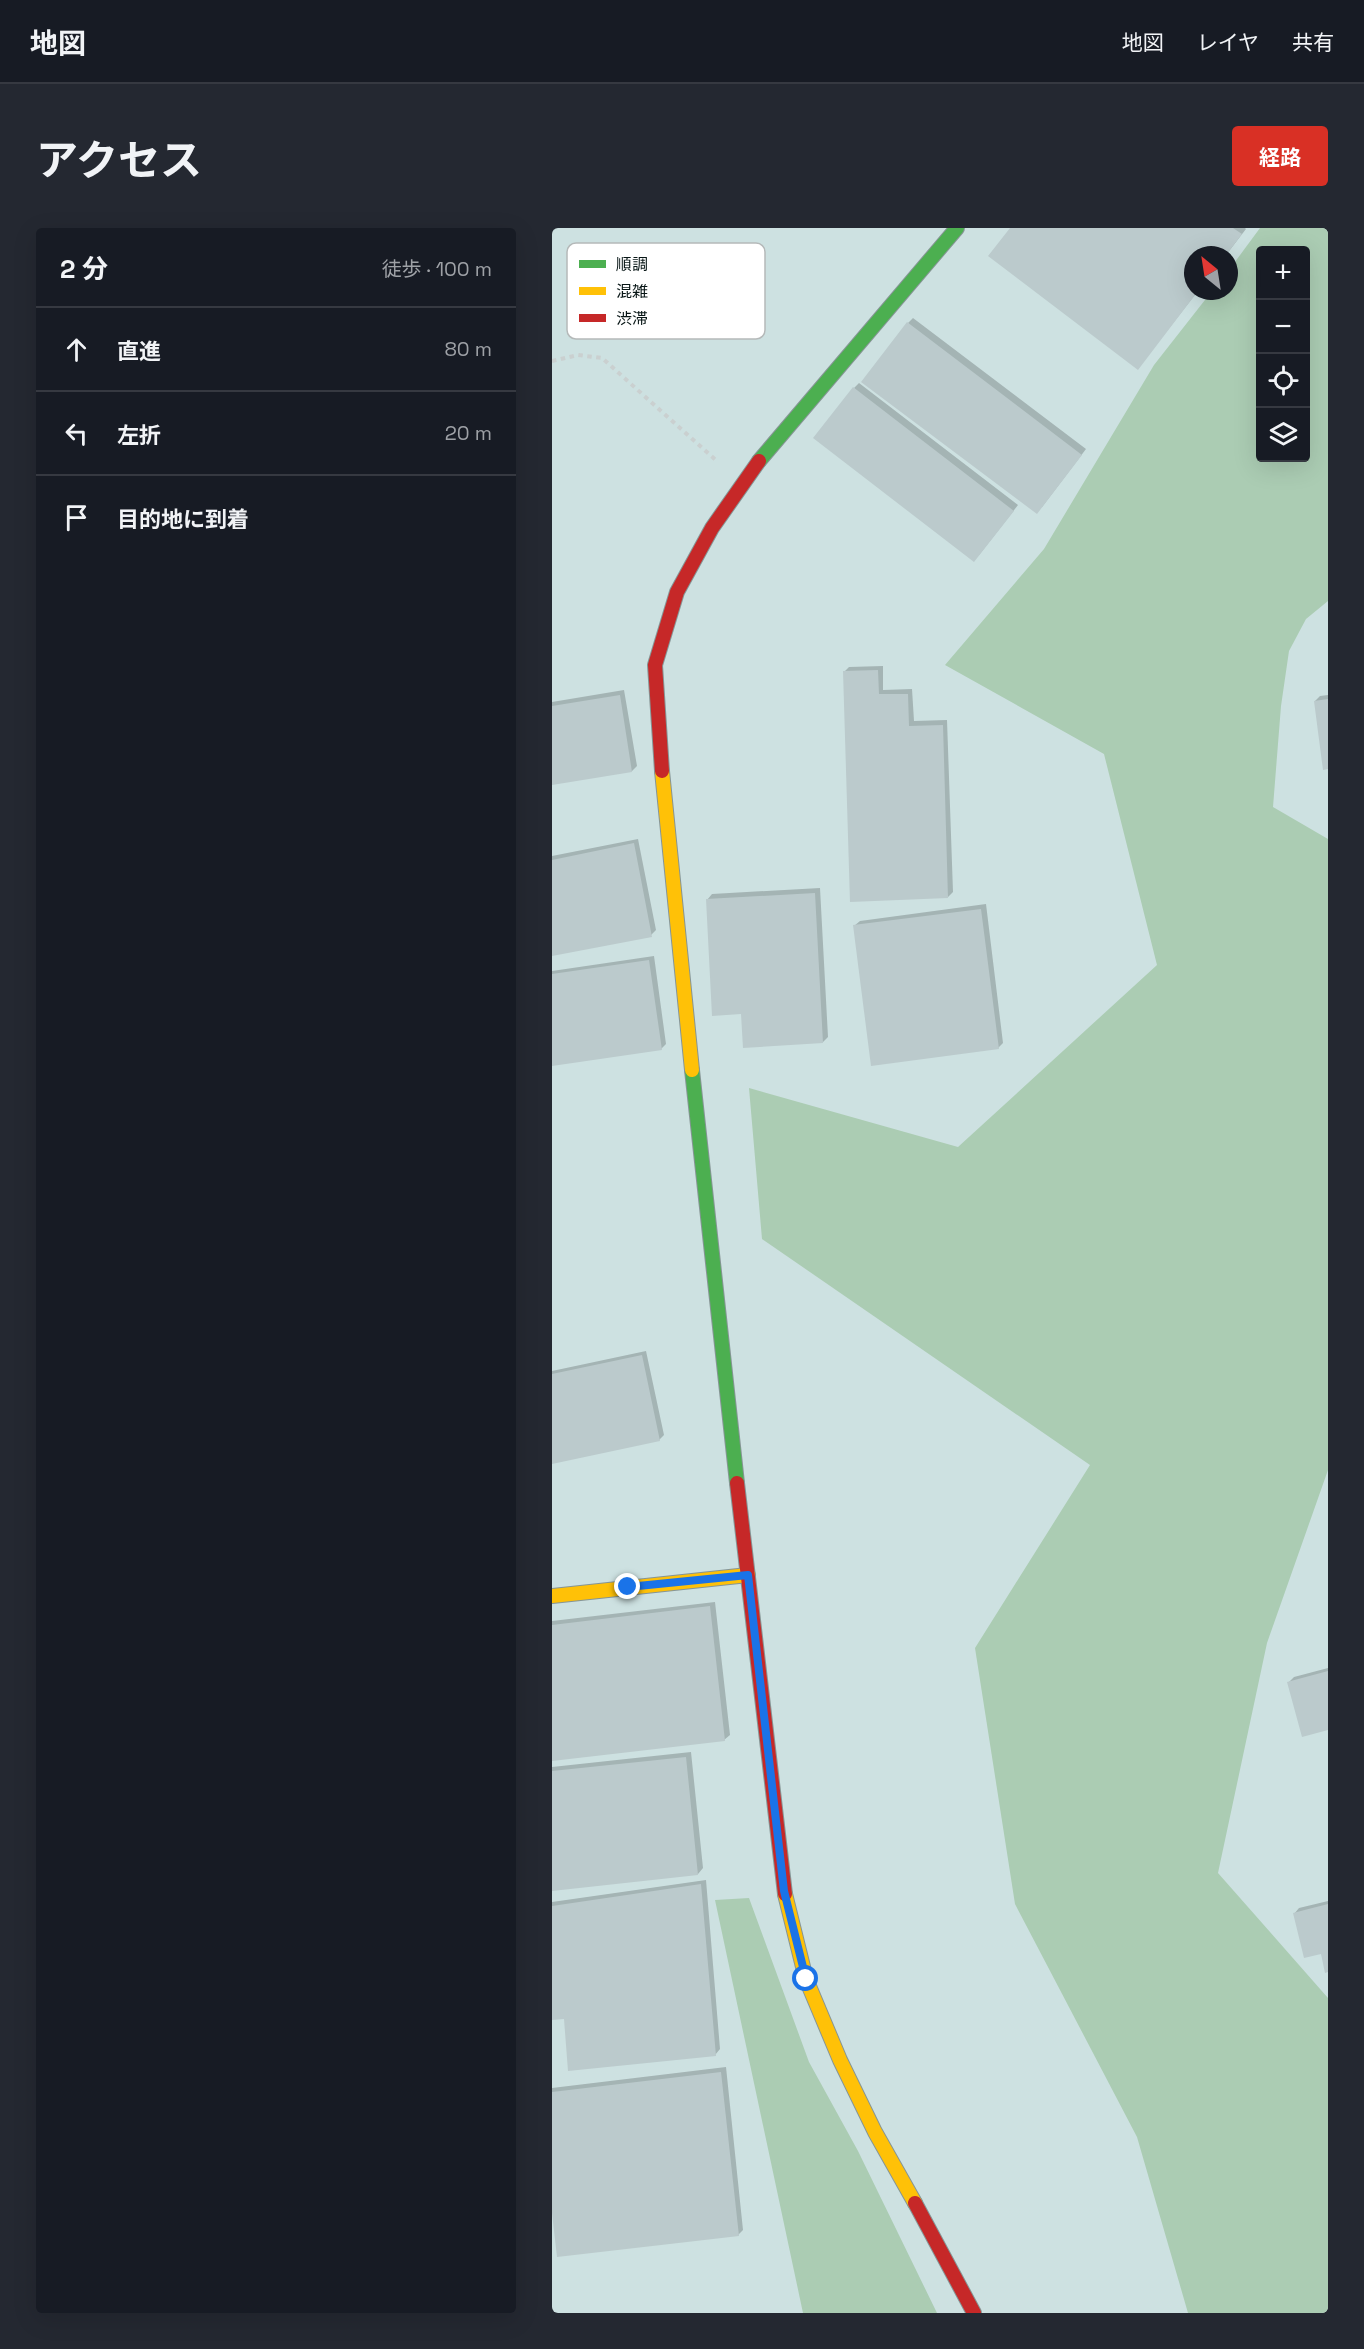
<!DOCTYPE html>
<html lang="ja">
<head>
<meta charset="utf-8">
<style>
  body { margin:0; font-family:"Space Grotesk","Noto Sans JP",sans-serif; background:#242831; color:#f1f3f6 }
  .controls { position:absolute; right:18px; top:18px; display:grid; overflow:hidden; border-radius:6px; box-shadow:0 6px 24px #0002 }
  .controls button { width:54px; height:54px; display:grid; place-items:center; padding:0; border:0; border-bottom:2px solid #363941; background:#171b24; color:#f1f3f6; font:30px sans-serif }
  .compass { position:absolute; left:632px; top:18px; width:54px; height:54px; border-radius:50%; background:#171b24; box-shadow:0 6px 24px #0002; rotate:330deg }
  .stop { position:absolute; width:18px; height:18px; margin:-14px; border:4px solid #1a73e8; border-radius:50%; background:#fff }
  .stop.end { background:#1a73e8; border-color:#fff; box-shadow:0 2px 6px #0008 }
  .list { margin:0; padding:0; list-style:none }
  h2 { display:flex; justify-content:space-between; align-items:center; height:78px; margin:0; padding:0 24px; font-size:26px }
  h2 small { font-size:20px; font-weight:400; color:#9ea1a6 }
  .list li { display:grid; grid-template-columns:39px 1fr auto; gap:18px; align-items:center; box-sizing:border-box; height:84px; padding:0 24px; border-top:2px solid #363941 }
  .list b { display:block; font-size:22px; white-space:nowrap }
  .list em { font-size:20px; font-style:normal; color:#9ea1a6 }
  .icon { flex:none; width:33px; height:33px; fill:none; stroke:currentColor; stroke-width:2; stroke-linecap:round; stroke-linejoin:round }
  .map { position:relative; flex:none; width:776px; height:2085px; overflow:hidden; border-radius:6px }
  header { display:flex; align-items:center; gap:36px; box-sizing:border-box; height:84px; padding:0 30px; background:#171b24; border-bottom:2px solid #363941 }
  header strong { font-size:28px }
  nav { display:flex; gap:33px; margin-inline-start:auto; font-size:21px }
  .intro { display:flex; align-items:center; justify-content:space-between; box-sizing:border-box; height:144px; padding:0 36px }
  h1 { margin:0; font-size:42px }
  .button { padding:15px 27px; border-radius:6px; background:#d93025; color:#fff; font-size:21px; font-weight:700 }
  main { display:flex; gap:36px; padding:0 36px }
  aside { flex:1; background:#171b24; border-radius:6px; box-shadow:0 6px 24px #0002 }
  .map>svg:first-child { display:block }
</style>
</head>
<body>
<header>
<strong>地図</strong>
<nav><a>地図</a><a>レイヤ</a><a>共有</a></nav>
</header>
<div class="intro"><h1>アクセス</h1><a class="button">経路</a></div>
<main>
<aside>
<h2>2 分<small>徒歩 · 100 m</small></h2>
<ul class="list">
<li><svg class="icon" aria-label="ahead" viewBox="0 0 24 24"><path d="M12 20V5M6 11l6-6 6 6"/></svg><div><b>直進</b></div><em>80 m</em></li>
<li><svg class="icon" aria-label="left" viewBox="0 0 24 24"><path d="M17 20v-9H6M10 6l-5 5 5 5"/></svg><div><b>左折</b></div><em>20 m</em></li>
<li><svg class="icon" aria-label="arrive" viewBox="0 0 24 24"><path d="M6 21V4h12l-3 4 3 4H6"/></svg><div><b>目的地に到着</b></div></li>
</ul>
</aside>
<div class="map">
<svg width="776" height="2085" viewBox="0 0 776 2085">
  <rect width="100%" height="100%" fill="#cde1e1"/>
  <path fill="#abccb3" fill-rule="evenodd" d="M708,0h68v373l-22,18 -17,32 -8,55 -8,101 55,32v631l-61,173 -49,230 110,125v315h-140l-51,-176 -122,-233 -40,-256 115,-183 -328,-226 -13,-151 209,59 199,-182 -53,-211 -159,-89 99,-116 110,-184 58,-74h17v-21zM708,22h46v208h-46z
    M197,1670l60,164 49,89 79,162h-134l-88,-413z"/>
  <path fill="#0003" d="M460,0h233l1,1 -20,26h-33v36h5l-60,77z
    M361,90l173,131 -44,58 -134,-184z
    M307,155l159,122 -39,50 -125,-167z
    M331,438v24l29,-1 2,32 33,-1 6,172 -5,5 -104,-225 5,-5z
    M72,462l13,76 -5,5 -80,13v-82z
    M776,467v72l-13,-66 5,-5z
    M86,611l18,91 -5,5 -99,20v-99z
    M268,660l8,149 -5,5 -81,-30 -35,-112 5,-6z
    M434,676l17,139 -5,5 -144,-122 6,-5z
    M102,728l12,88 -5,5 -109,16v-94z
    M94,1123l18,84 -5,5 -107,22v-91z
    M163,1374l15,133 -6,5 -172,19v-138z
    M776,1440v61l-39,-47 5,-5z
    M139,1524l12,116 -5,6 -146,15v-122z
    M154,1652l14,169 -5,6 -150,-37 -13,1v-117z
    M776,1673v69l-6,-18 -28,-38 5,-6z
    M174,1839l17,163 -5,5 -186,-36v-111z"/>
  <path fill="#bbcacc" d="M458,0h223l9,6 -16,21h-33v36h5l-60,79 -150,-114z
    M355,94l175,133 -45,59 -176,-132z
    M301,159l161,124 -40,51 -161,-124z
    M326,442l1,24h29l1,32 34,-1 5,173 -98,4 -7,-231z
    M68,467l12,77 -80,13v-79z
    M776,471v70l-5,1 -9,-69z
    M82,615l18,94 -100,19v-96z
    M263,665l8,150 -80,5 -2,-34 -29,2 -6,-117z
    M429,681l18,140 -128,17 -18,-141z
    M97,732l13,90 -110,16v-92z
    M90,1127l18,86 -108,23v-90z
    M158,1378l15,135 -173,20v-136z
    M776,1443v59l-26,7 -15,-55z
    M134,1529l12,118 -146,16v-120z
    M149,1656l15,172 -148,15 -4,-52 -12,1v-114z
    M776,1676v68l-3,1 -4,-19 -17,4 -11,-45z
    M169,1844l18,164 -182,21 -5,-44v-121z"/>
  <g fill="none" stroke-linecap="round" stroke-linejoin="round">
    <g stroke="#869595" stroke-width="16">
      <path id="fast" d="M207,233l198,-233
        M140,842l45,413"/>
    </g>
    <g stroke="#869595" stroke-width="16">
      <path id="slow" d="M110,543l30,299
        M0,1368l196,-21
        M233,1666l21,85 34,81 35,72 40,71"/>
    </g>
    <g stroke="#869595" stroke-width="16">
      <path id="jam" d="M110,543l-7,-106 22,-73 35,-64 47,-67
        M185,1255l48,411
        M363,1975l59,110"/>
    </g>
    <path stroke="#cad0d0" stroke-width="4" stroke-dasharray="4.5 4.5" stroke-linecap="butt" d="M0,133l26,-6 24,3 116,104"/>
    <use href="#fast" stroke="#4caf50" stroke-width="14"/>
    <use href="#slow" stroke="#ffc107" stroke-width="14"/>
    <use href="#jam" stroke="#c62828" stroke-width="14"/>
  </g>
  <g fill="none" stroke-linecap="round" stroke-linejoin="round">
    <path stroke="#1a73e8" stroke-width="8" d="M76,1359l120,-12 36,316 22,88"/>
  </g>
  <rect x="15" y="15" width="198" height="96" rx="9" fill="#fff" stroke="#b5b9b9" stroke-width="1.5"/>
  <rect x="27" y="32" width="27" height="8" fill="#4caf50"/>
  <rect x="27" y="59" width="27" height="8" fill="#ffc107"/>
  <rect x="27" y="86" width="27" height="8" fill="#c62828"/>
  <g font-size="16" fill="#081616">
    <text x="64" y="42">順調</text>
    <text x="64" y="69">混雑</text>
    <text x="64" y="96">渋滞</text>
  </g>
</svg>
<div class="controls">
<button>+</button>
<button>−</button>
<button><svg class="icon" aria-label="locate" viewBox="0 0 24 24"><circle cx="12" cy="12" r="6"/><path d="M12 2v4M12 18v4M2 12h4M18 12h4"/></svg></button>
<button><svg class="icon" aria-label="layers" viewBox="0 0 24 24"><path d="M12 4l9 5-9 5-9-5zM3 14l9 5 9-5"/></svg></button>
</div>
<svg class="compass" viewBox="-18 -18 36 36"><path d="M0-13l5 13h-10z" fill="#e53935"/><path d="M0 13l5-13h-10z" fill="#9ea1a6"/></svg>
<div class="stop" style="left:254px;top:1751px"></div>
<div class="stop end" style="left:76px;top:1359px"></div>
</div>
</main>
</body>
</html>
